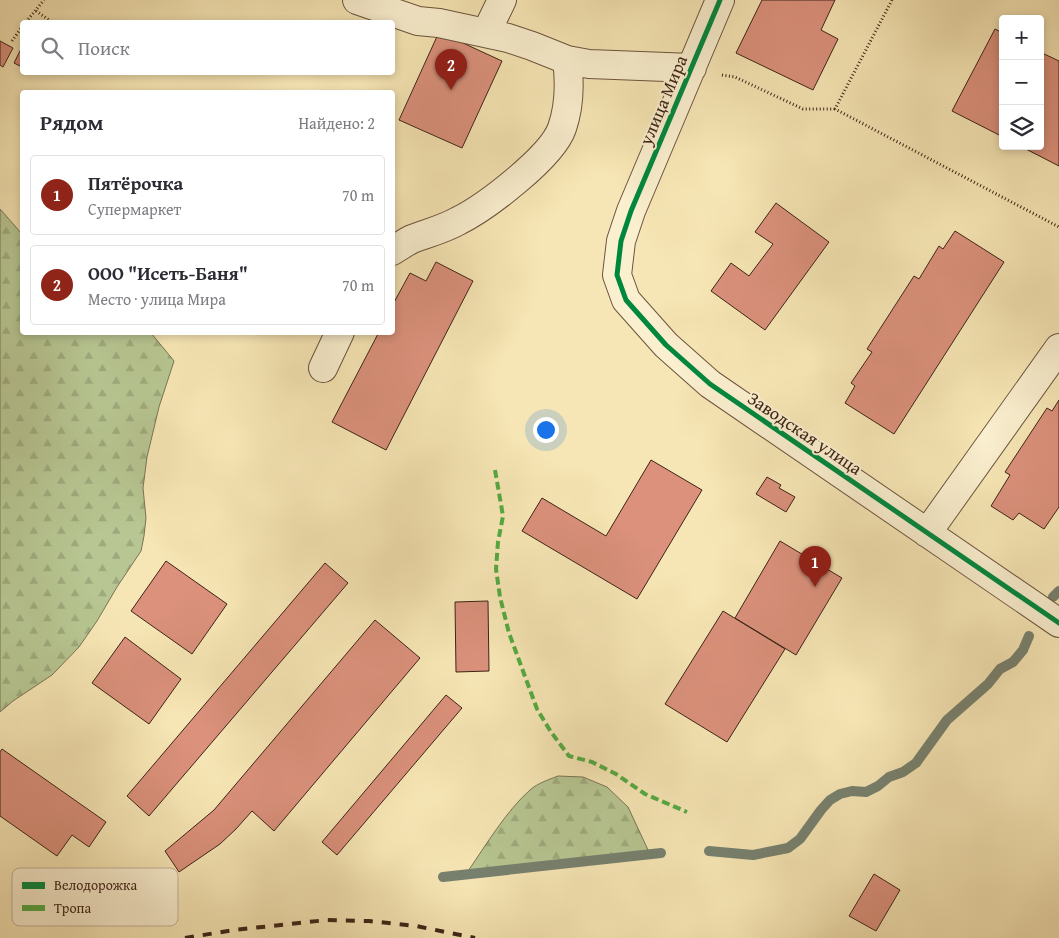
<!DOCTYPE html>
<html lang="ru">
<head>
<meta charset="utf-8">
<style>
  body { margin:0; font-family:"Gentium Book Plus",serif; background:#f2f2f3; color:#2b2b33 }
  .controls { position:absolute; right:15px; top:15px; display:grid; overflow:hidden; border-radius:5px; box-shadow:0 2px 8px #0003 }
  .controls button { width:45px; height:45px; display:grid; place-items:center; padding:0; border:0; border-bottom:1px solid #e1e1e2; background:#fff; color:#2b2b33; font:25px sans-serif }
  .you { position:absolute; left:545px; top:429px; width:18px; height:18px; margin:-12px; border:4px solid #fff; border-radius:50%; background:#1a73e8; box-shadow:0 0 0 8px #1a73e833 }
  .badge { display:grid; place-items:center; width:32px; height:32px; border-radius:50%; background:#8f2418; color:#fff; font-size:16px; font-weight:700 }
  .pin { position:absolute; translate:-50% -41px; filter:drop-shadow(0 1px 2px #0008) }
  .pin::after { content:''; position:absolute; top:26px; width:18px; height:15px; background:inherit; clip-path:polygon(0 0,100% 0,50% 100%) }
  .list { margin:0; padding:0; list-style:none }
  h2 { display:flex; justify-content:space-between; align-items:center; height:65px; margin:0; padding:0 20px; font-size:21px }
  h2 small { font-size:16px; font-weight:400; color:#7c7c81 }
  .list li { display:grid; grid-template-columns:32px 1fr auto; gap:15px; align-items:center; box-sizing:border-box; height:80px; margin:0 10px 10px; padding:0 10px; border:1px solid #e1e1e2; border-radius:5px }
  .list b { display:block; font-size:19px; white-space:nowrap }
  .list p { margin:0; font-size:16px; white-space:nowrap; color:#7c7c81 }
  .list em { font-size:16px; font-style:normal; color:#7c7c81 }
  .icon { flex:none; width:28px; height:28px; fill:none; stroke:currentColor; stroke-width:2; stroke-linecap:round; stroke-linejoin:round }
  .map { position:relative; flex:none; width:1059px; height:938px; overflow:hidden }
  .search { position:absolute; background:#fff; box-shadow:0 2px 8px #0003; left:20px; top:20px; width:375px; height:55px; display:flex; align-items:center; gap:12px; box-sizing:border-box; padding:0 18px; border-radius:5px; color:#7c7c81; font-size:19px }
  .panel { position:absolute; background:#fff; box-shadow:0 2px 8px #0003; left:20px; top:90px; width:375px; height:245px; border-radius:5px }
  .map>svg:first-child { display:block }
</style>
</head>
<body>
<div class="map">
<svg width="1059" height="938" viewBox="0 0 1059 938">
  <defs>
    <pattern id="forest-firs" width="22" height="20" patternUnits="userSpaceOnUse" patternTransform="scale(1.25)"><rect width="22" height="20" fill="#b7c692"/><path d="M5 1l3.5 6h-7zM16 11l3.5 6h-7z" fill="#9eaa7d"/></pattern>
  </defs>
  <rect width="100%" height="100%" fill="#f7e6b5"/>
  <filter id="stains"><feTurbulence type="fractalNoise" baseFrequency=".004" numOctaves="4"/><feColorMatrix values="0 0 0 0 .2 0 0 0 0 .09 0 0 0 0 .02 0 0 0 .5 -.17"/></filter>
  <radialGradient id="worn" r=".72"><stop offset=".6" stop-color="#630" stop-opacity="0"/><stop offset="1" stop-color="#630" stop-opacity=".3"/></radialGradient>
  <path fill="url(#forest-firs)" stroke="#7a7454" d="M0,209l22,25v98l129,1 23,28 -15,46 -12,50 -4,31 3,30 -2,18 -3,15 -24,36 -20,34 -18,26 -27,28 -39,26 -13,11z
    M558,776l25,1 24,10 21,20 21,45 -181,19c18,-26 39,-61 62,-81 8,-7 18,-10 28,-14z"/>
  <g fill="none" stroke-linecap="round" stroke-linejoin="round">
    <path stroke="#77816f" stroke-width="10" d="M1053,597l6,-6
      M709,851l44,4 35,-7 12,-9 21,-29 9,-10 10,-6 12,-3 14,1 12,-6 11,-9 14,-5 13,-9 31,-43 41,-36 12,-15 13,-7 10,-12 6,-14
      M443,877l218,-24"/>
  </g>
  <path fill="#db917c" stroke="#3d2316" d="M762,0h73l-14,30 17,9 -25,51 -77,-37z
    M995,29l8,4v104l-51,-26z
    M439,32l63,29 -40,87 -63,-28z
    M0,41l13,7 -10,19 -3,-2z
    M22,47v20l-8,-4z
    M1040,52l19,9v105l-39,-20h20z
    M776,203l53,39 -64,88 -54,-39 20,-28 18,13 24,-32 -18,-12z
    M955,231l49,31 -110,172 -49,-31 10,-17 -4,-3 21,-31 -5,-3 47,-73 5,3 20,-33 4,3z
    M436,262l37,19 -87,169 -54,-28 47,-90h13v-26l18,-33 16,8z
    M1059,400v107l-15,22 -25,-16 -6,7 -22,-14 19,-31 -5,-3 42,-64 5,3z
    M651,460l51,30 -65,109 -115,-68 20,-33 64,38z
    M767,477l14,8 -2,3 16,9 -9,15 -30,-18z
    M780,541l62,37 -46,77 -61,-37z
    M166,561l61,43 -35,50 -61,-43z
    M325,563l23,20 -199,233 -22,-20z
    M488,601l1,70 -33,1 -1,-70z
    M723,611l62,38 -58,93 -62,-38z
    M375,620l45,38 -146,173 -22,-20 -16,18 -16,15 -41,28 -14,-21 49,-41z
    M125,637l56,42 -32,45 -57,-41z
    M446,695l16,13 -125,147 -15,-13z
    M2,749l104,73 -17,25 -17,-12 -15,21 -57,-40v-64z
    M874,874l26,16 -24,41 -27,-15z"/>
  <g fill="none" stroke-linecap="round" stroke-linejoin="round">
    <g stroke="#6c543e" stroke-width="30">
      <path id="minor" d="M357,0l61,21 21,2 69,15 24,8 35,14 22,4 103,4
        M720,0l-89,211 -10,30 -4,34 9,25 40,45 44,39 349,239
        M486,33l16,-33
        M392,251c7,-4 14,-9 20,-12 16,-6 32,-10 46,-18 28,-14 94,-64 104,-93 8,-23 8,-45 5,-68
        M323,368l17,-36
        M927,533l132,-185"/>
    </g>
    <path stroke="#3d2316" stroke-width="3" stroke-dasharray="1 2.5" stroke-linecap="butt" d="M892,0l-57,109 224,118
      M36,11l16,11
      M26,22l18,-22
      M12,41l10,-14
      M722,75l13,2 68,32h32"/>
    <use href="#minor" stroke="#faefcf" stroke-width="28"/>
    <path stroke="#3d2316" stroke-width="4" stroke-dasharray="9 9" stroke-linecap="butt" d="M185,938l49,-8 93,-10 42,1 47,5 59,12"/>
    <path stroke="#55aa42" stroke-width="4" stroke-dasharray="8 4" stroke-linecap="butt" d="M495,470l8,46 -5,26 -2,27 4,28 9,36 28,76 14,23 18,24 23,6 24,12 29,20 42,18"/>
    <g stroke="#faefcf" stroke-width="8">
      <path id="cycleway" d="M720,0l-89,211 -10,30 -4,34 9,25 40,45 44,39 349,239"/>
    </g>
    <use href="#cycleway" stroke="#00873e" stroke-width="5"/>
  </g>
  <g text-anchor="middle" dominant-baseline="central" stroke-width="4" stroke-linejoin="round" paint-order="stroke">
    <g font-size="18" fill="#3d2316" stroke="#faefcf">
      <text transform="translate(663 100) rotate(-67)">улица Мира</text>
      <text transform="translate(805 433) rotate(34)">Заводская улица</text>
    </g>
  </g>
  <rect x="12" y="868" width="166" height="58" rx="8" fill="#faefcf" stroke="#c1b298" stroke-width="1"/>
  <rect x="22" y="882" width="23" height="7" fill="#00873e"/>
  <rect x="22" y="905" width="23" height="6" fill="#55aa42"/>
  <g font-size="14" fill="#3d2316">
    <text x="54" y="890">Велодорожка</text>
    <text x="54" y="913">Тропа</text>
  </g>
  <rect width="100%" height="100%" filter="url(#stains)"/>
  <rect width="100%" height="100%" fill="url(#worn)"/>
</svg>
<div class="controls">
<button>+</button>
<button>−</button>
<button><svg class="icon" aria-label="layers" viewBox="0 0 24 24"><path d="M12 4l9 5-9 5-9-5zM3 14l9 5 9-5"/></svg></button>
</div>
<div class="you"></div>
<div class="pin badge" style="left:815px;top:587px">1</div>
<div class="pin badge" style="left:451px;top:90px">2</div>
<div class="search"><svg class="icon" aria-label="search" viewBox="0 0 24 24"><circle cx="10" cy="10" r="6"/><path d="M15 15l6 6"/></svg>Поиск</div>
<section class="panel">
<h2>Рядом<small>Найдено: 2</small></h2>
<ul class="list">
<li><span class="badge">1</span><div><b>Пятёрочка</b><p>Супермаркет</p></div><em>70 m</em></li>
<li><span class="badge">2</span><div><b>ООО &quot;Исеть-Баня&quot;</b><p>Место · улица Мира</p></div><em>70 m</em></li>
</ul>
</section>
</div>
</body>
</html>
